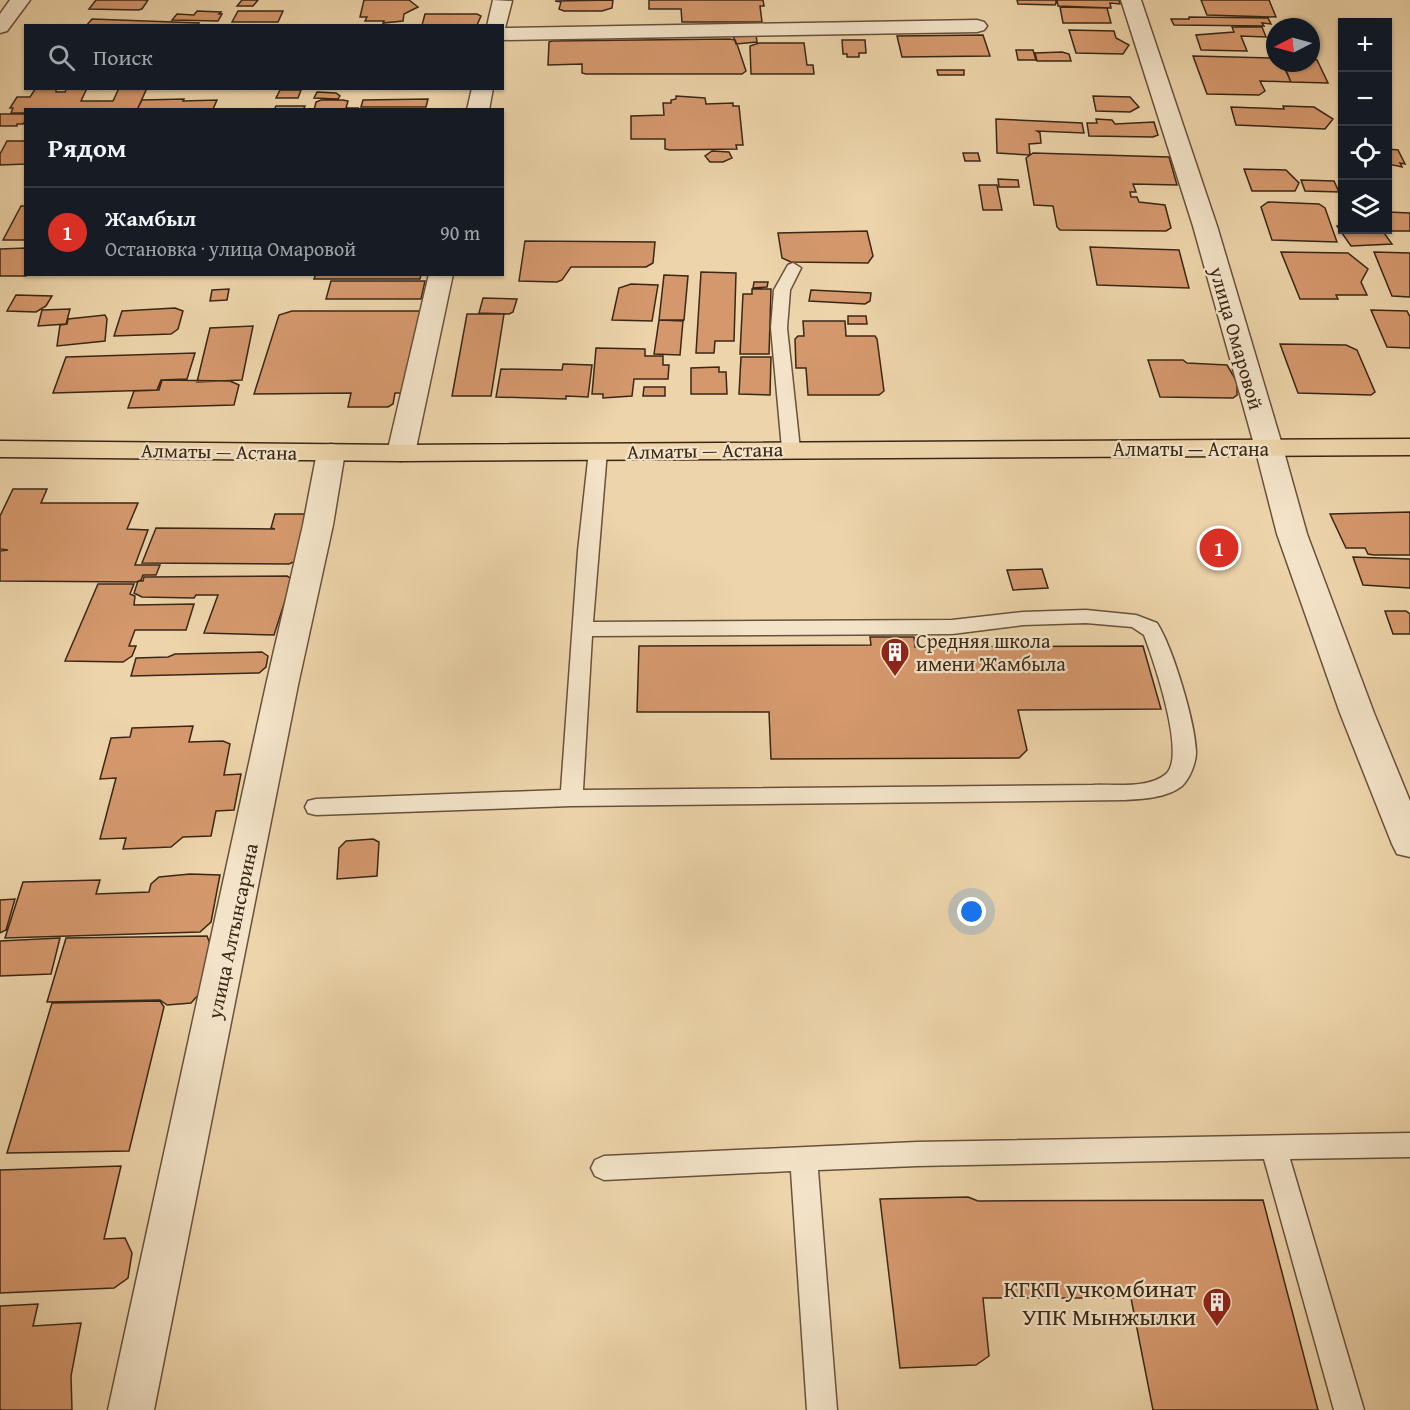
<!DOCTYPE html>
<html lang="ru">
<head>
<meta charset="utf-8">
<style>
  body { margin:0; font-family:"Gentium Book Plus",serif; background:#242831; color:#f1f3f6 }
  .controls { position:absolute; right:18px; top:18px; display:grid; overflow:hidden; border-radius:0px; box-shadow:0 2px 4px #0004 }
  .controls button { width:54px; height:54px; display:grid; place-items:center; padding:0; border:0; border-bottom:2px solid #363941; background:#171b24; color:#f1f3f6; font:30px sans-serif }
  .compass { position:absolute; left:1266px; top:18px; width:54px; height:54px; border-radius:50%; background:#171b24; box-shadow:0 2px 4px #0004; rotate:264deg }
  .you { position:absolute; left:972px; top:912px; width:21px; height:21px; margin:-15px; border:4px solid #fff; border-radius:50%; background:#1a73e8; box-shadow:0 0 0 9px #1a73e833 }
  .badge { display:grid; place-items:center; width:39px; height:39px; border-radius:50%; background:#d93025; color:#fff; font-size:20px; font-weight:700 }
  .pin { position:absolute; translate:-50% -50%; border:3px solid #fff; box-shadow:0 2px 6px #0006 }
  .list { margin:0; padding:0; list-style:none }
  h2 { display:flex; justify-content:space-between; align-items:center; height:78px; margin:0; padding:0 24px; font-size:26px }
  h2 small { font-size:20px; font-weight:400; color:#9ea1a6 }
  .list li { display:grid; grid-template-columns:39px 1fr auto; gap:18px; align-items:center; box-sizing:border-box; height:90px; padding:0 24px; border-top:2px solid #363941 }
  .list b { display:block; font-size:22px; white-space:nowrap }
  .list p { margin:0; font-size:20px; white-space:nowrap; color:#9ea1a6 }
  .list em { font-size:20px; font-style:normal; color:#9ea1a6 }
  .icon { flex:none; width:33px; height:33px; fill:none; stroke:currentColor; stroke-width:2; stroke-linecap:round; stroke-linejoin:round }
  .map { position:relative; flex:none; width:1410px; height:1410px; overflow:hidden }
  .search { position:absolute; background:#171b24; box-shadow:0 2px 4px #0004; left:24px; top:24px; width:480px; height:66px; display:flex; align-items:center; gap:15px; box-sizing:border-box; padding:0 21px; border-radius:0px; color:#9ea1a6; font-size:22px }
  .panel { position:absolute; background:#171b24; box-shadow:0 2px 4px #0004; left:24px; top:108px; width:480px; height:168px; border-radius:0px }
  .map>svg:first-child { display:block }
</style>
</head>
<body>
<div class="map">
<svg width="1410" height="1410" viewBox="0 0 1410 1410">
  <rect width="100%" height="100%" fill="#edd4aa"/>
  <filter id="stains"><feTurbulence type="fractalNoise" baseFrequency=".00333" numOctaves="4"/><feColorMatrix values="0 0 0 0 .2 0 0 0 0 .09 0 0 0 0 .02 0 0 0 .5 -.17"/></filter>
  <radialGradient id="worn" r=".72"><stop offset=".6" stop-color="#630" stop-opacity="0"/><stop offset="1" stop-color="#630" stop-opacity=".3"/></radialGradient>
  <path fill="#d5986d" stroke="#3a2716" stroke-width="1.5" d="M96,0h52l-6,9 -4,1 -49,-1z
    M242,0h16l-5,6h-16z
    M364,0h45l9,7 -14,7 -1,7 -20,2 1,-2h-19l2,-4h-7z
    M613,0l-1,8 -10,3h-38l-5,-2 2,-7 -6,-1z
    M649,0h114l1,6h-4l2,16h-80l-1,-13h-32z
    M1017,0h39v3l-1,2 -37,-1z
    M1057,0h62l1,4 -10,-1 1,5 -53,-2z
    M1201,0h68l7,17 -69,-2z
    M1060,7l47,1 4,15h-48z
    M197,11l24,1 -2,2h3l-4,7 -46,-1 5,-6 17,1z
    M238,11h45l-5,11h-46z
    M425,14h52l4,2 -4,9h-55z
    M1189,17l79,1 3,6 -9,-1 2,3 -90,-1 -3,-6h18z
    M92,19l107,4 -2,3h-111z
    M1232,27h30l4,10 -25,-1 6,15 -46,-1 -5,-15 38,-3z
    M1069,30l45,1 2,7 13,7 -6,9 -47,-1z
    M733,35h23l1,7 -21,2z
    M983,35l7,21 -88,1 -5,-21z
    M729,39l6,1 3,7 8,24 -4,3h-156l-4,-1v-9l-34,1 1,-23 3,-1z
    M842,40h23l1,13h-7v4h-12v-3h-4z
    M759,43h45l3,22h6l1,9h-63l-1,-28z
    M1016,50h17l3,10h-18z
    M1062,52l7,2 2,7h-34l-2,-8z
    M1193,56l82,2v5h7l9,19 -31,-1 5,10 -6,4 -52,-1z
    M1311,59l6,1 11,23 -37,-1 -8,-19h28z
    M937,70h27v5h-26z
    M56,88v4h9l2,-4h20l-6,13h32l6,-13h28l-10,22h-111v3h-15l2,-5h-3l7,-11h13l6,-9z
    M280,90h21l-3,8h-22z
    M317,92l19,1 4,3 -2,3 -24,-1z
    M676,96l29,2 1,6 27,-1v3h6l4,39h-7l1,4 -67,1 -5,-1v-10h-34v-23l33,-1 -1,-12h8v-3l5,-1z
    M1093,96l37,1 9,10 -9,5 -34,-1z
    M184,99l-1,2 34,-1 -4,9 -76,1 5,-10z
    M428,99l-2,8h-65l2,-7z
    M321,100h22l5,1 -2,7h13l-45,2 2,-8z
    M276,106h29l-2,4h-29z
    M1283,106l31,1 19,12 -8,10 -89,-4 -5,-18 53,2z
    M0,114h26v6l-3,4h-6v2h-17z
    M996,119l86,4 2,10 -47,-2 3,2 1,10 -12,1 1,11 -33,-2z
    M1096,119l16,1 3,4 39,-2 4,13 -5,2 -64,-1 -2,-13h10z
    M7,141h19v23l-26,1v-11z
    M1388,149l10,1 7,14 -5,-1 2,4 -14,-3z
    M712,151l17,1 3,6 -9,4h-13l-5,-6z
    M963,153h15l2,8h-15z
    M1033,153l136,4 8,28 -44,-1 3,8h-6l1,5h6l2,5 26,3 6,23 -5,3 -106,-1 -3,-3 -4,-21 -19,-1 -8,-47z
    M1244,169l42,1 13,13 -4,8h-43z
    M998,179l20,1 1,7h-20z
    M1301,180l33,1 5,11 -34,-1z
    M979,185h18l5,25h-19z
    M1268,202l51,2 6,4 12,34 -65,-2 -11,-33z
    M21,206h5v34h-23z
    M1388,212l22,1v18h-20z
    M1342,225v5h40l10,14 -41,2 -14,-20z
    M867,231l6,25 -5,7 -77,-1 -9,-4 -4,-25z
    M525,241l130,1 -2,21 -7,4h-75l-9,13 -5,2 -38,-1z
    M1090,247l89,3 10,38 -92,-3z
    M26,248v28h-26v-27z
    M1281,252l67,1 20,16 -7,13 6,13h-31l2,4h-38z
    M1374,252l36,1v44l-18,-1z
    M701,272l35,1 -2,68h-19l-1,12h-18z
    M316,274h105l-1,5h-106z
    M664,275l24,1 -4,44h-25z
    M331,281h94l-4,18h-95z
    M754,282h14l-1,5 -14,1z
    M631,284l27,1 -6,36 -40,-1 7,-32z
    M229,289l-2,11 -17,1 2,-11z
    M752,289h19l-2,65h-29l3,-60h9z
    M811,290l60,3 -1,8 -5,3 -56,-3z
    M16,295l36,1 -6,10 -10,6 -29,-1z
    M483,298l34,1 -4,13 -4,2 -30,-1z
    M175,308l8,3 -5,18 -7,5 -57,2 8,-25z
    M70,309l-4,15 -28,2 4,-16z
    M1371,310l36,1 3,6v31l-23,-1z
    M292,311h132l-17,82h-12l-2,11 -5,3h-40l3,-14 -97,1 25,-79z
    M467,314h37l-13,82h-39z
    M105,315l2,4 -2,22 -48,5 3,-21 7,-1 1,-5z
    M848,316h18l1,8h-19z
    M659,320l24,1 -3,34 -26,-1z
    M803,321h42l1,15h29l2,3 7,52 -5,4h-71l-2,-27h-10l-1,-29 3,-3h6z
    M253,326l-11,54 -45,2 13,-54z
    M1280,344l66,1 11,5 18,42 -4,3 -73,-2z
    M596,348l49,1v7h18v9h6l-1,14h-34l-2,17 -29,2v-4h-11z
    M195,353l-8,26 -26,1 -4,10 -104,3 13,-36z
    M741,357h30l-1,38 -31,-1z
    M1148,360h35l4,3 40,2 10,17v13l-4,3 -73,-1z
    M563,364l29,1 -4,32 -22,-1v3l-70,-2 5,-28 61,1z
    M719,367v5h7l1,22h-36v-26z
    M162,380l68,1 9,4 -5,20 -106,3 6,-17 25,-1z
    M644,387h21v9h-22z
    M13,489h34l-6,14h97l-11,26 21,1 -13,35h25l-4,10h-13l-2,5 -4,2 -137,-1v-30l8,-1 -8,-1v-33z
    M1410,512v43h-36l-6,-1 -3,-6h-19l-16,-34z
    M275,514h34l-13,47 -7,3 -147,-1 14,-35 119,1 -4,-1z
    M1353,557l57,2v29l-47,-3z
    M1042,569l6,19 -35,2 -6,-20z
    M287,576l5,3 -18,56 -70,-2 14,-38h-22l-2,3 -52,-1 -8,-4 4,-12h5l1,-4z
    M98,584h36l-4,10 5,2 -1,9 60,-1 -8,26h-51l-6,16h7l-4,10 -9,6 -58,-1z
    M1385,611h21l4,3v20h-17z
    M870,637h44l1,10 228,-1 18,63 -143,1 9,40 -8,8 -248,1 -2,-47h-132l2,-66 232,-1z
    M262,652l6,4 -2,11 -7,6 -128,3 5,-18 32,-1 7,-3z
    M193,726l-4,16 34,-1 7,3 -6,31 17,-1 -7,36 -18,1 -5,25 -28,1 -12,10 -48,2 3,-11 -26,1 16,-61 -16,1 11,-41 19,-1 2,-9z
    M373,839l6,3 -2,34 -40,3 2,-31 7,-7z
    M190,874l30,1 -9,47 -11,10 -195,6 18,-56 77,-2 -4,14 53,-2 2,-8 8,-7z
    M15,899l-9,31 -6,3v-33z
    M207,936l9,23 -7,24 -18,20 -24,2 -7,-5 -113,2 19,-64z
    M60,938l-9,36 -51,2v-35z
    M160,1001l4,6 -35,144 -122,2 45,-150z
    M121,1166l-17,73 21,-1 7,15 -4,25 -14,10 -114,5v-123z
    M968,1197l10,4 285,-1 55,210h-165l-22,-112h-148l6,58 -13,9 -76,3 -20,-169z
    M38,1304l-5,22 48,-3 -10,53 1,34h-72v-104z"/>
  <g fill="none" stroke-linecap="round" stroke-linejoin="round">
    <g stroke="#67523b" stroke-width="3">
      <path id="service" d="M793,263l8,5 -11,22 -3,38 13,121 -3,4h-12l-3,-4 -11,-121 3,-38 14,-25z
        M598,446l6,1 3,4 -14,171 359,-2 71,-8 63,-2 50,5 21,8c16,25 38,99 39,129 0,11 -6,26 -14,34 -15,12 -40,13 -58,14l-553,6 -255,9 -8,-2 -3,-6 3,-6 8,-2 245,-9 17,-239 11,-100 3,-4zM1086,623l46,4 12,8c9,24 43,121 22,139 -17,15 -52,10 -73,11l-510,5 9,-154 360,-2 71,-9z
        M1410,1133v24l-120,2 74,251h-30l-70,-251 -347,7 -99,4 19,240h-30l-16,-239 -187,9 -9,-4 -4,-8 4,-8 9,-4 313,-14z"/>
    </g>
    <g stroke="#67523b" stroke-width="3">
      <path id="minor" d="M493,0l19,1 -7,27 472,-8 7,2 3,4 -3,4 -7,2 -475,8v-14h-15z
        M1121,0h20l76,226 66,222 -4,6 -10,2 -10,-2 -4,-6 -62,-222z
        M472,88h21l-4,22h-22z
        M429,274h24l-38,179 -4,6 -10,2 -10,-2 -4,-6z
        M331,444l10,2 4,6 -12,73 -35,160 -144,725h-46l158,-725 37,-160 14,-73 4,-6z"/>
    </g>
    <g stroke="#67523b" stroke-width="3">
      <path id="tertiary" d="M10,0h20l-23,31 -7,2v-19z
        M1269,440l10,2 4,6 24,86 67,179 36,88v56l-13,-3 -5,-10 -52,-131 -63,-179 -22,-86 4,-6z"/>
    </g>
    <g stroke="#3a2716" stroke-width="3">
      <path id="trunk" d="M1410,439v16l-1009,6 -401,-4v-16l401,4z"/>
    </g>
    <use href="#service" fill="#f3e3c8" fill-rule="evenodd"/>
    <use href="#minor" fill="#f3e3c8" fill-rule="evenodd"/>
    <use href="#tertiary" fill="#f3e3c8" fill-rule="evenodd"/>
    <use href="#trunk" fill="#edd4aa" fill-rule="evenodd"/>
  </g>
  <defs>
    <g id="building-pin" transform="scale(1.5)"><path d="M0 17L-7.5 6A9.5 9.5 0 1 1 7.5 6Z" fill="#8f2418" stroke="#f3e3c8"/><path d="M-4-6H4V6H1V3H-1V6H-4ZM-2.5-4.3h1.7v1.8h-1.7ZM.8-4.3h1.7v1.8H.8ZM-2.5-1h1.7V.8h-1.7ZM.8-1h1.7V.8H.8Z" fill="#fff"/></g>
  </defs>
  <g fill-rule="evenodd">
    <use href="#building-pin" x="895" y="652"/>
    <use href="#building-pin" x="1217" y="1302"/>
  </g>
  <g text-anchor="middle" dominant-baseline="central" stroke-width="4.5" stroke-linejoin="round" paint-order="stroke">
    <g font-size="20" fill="#3a2716" stroke="#f3e3c8">
      <text transform="translate(1237 338) rotate(74)">улица Омаровой</text>
      <text x="1191" y="448">Алматы — Астана</text>
      <text transform="translate(705 450) rotate(-1)">Алматы — Астана</text>
      <text transform="translate(219 451) rotate(1)">Алматы — Астана</text>
      <text transform="translate(232 931) rotate(-78)">улица Алтынсарина</text>
    </g>
    <g font-size="20" fill="#3a2716" stroke="#f3e3c8" text-anchor="start">
      <text x="916" y="640">Средняя школа<tspan x="916" dy="23">имени Жамбыла</tspan></text>
    </g>
    <g font-size="24" fill="#3a2716" stroke="#f3e3c8" text-anchor="end">
      <text x="1196" y="1288">КГКП учкомбинат<tspan x="1196" dy="28">УПК Мынжылки</tspan></text>
    </g>
  </g>
  <rect width="100%" height="100%" filter="url(#stains)"/>
  <rect width="100%" height="100%" fill="url(#worn)"/>
</svg>
<div class="controls">
<button>+</button>
<button>−</button>
<button><svg class="icon" aria-label="locate" viewBox="0 0 24 24"><circle cx="12" cy="12" r="6"/><path d="M12 2v4M12 18v4M2 12h4M18 12h4"/></svg></button>
<button><svg class="icon" aria-label="layers" viewBox="0 0 24 24"><path d="M12 4l9 5-9 5-9-5zM3 14l9 5 9-5"/></svg></button>
</div>
<svg class="compass" viewBox="-18 -18 36 36"><path d="M0-13l5 13h-10z" fill="#e53935"/><path d="M0 13l5-13h-10z" fill="#9ea1a6"/></svg>
<div class="you"></div>
<div class="pin badge" style="left:1219px;top:548px">1</div>
<div class="search"><svg class="icon" aria-label="search" viewBox="0 0 24 24"><circle cx="10" cy="10" r="6"/><path d="M15 15l6 6"/></svg>Поиск</div>
<section class="panel">
<h2>Рядом<small></small></h2>
<ul class="list">
<li><span class="badge">1</span><div><b>Жамбыл</b><p>Остановка · улица Омаровой</p></div><em>90 m</em></li>
</ul>
</section>
</div>
</body>
</html>
